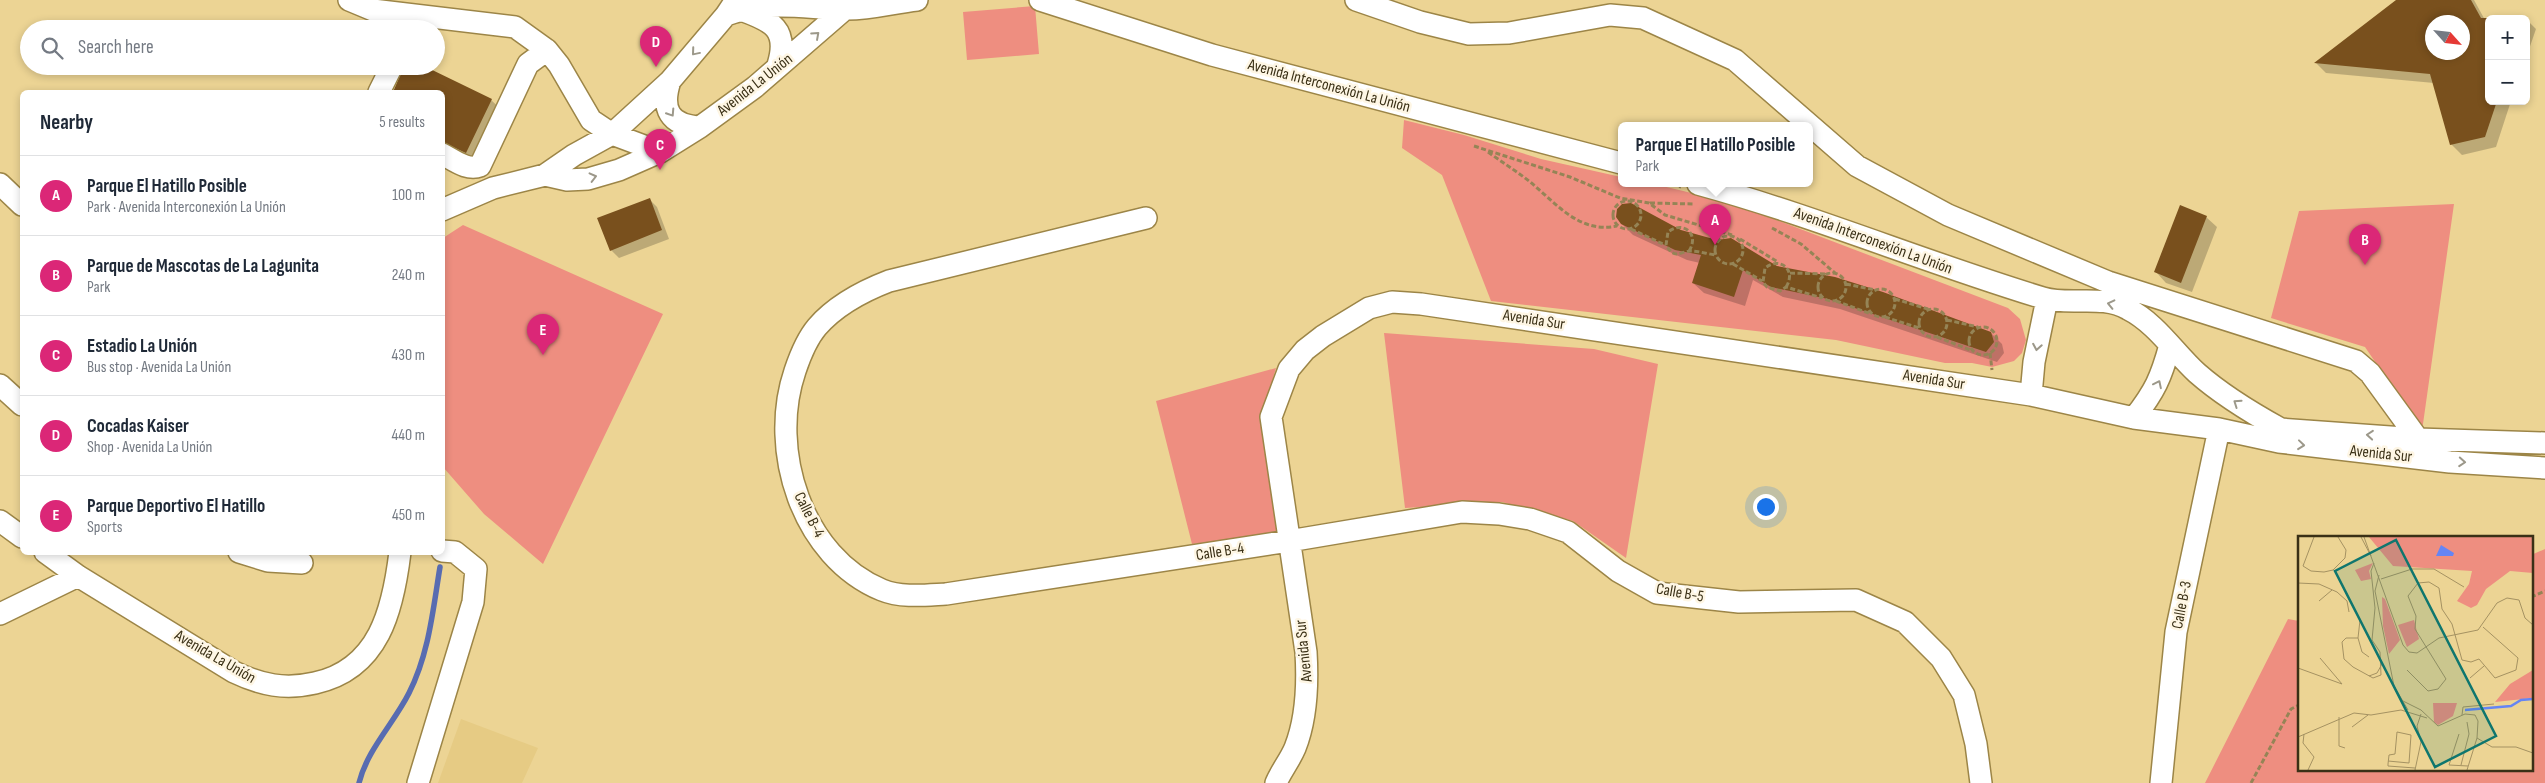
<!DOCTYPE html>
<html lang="en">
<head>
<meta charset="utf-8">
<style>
  body { margin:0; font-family:"Sofia Sans Condensed",sans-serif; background:#f2f2f3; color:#1f2937 }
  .controls { position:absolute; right:15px; top:15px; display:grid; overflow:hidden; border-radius:8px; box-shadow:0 2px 8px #0003 }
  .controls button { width:45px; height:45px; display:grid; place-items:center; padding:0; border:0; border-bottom:1px solid #e0e1e3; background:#fff; color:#1f2937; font:25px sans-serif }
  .compass { position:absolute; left:2425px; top:15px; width:45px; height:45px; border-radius:50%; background:#fff; box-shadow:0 2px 8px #0003; rotate:117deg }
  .you { position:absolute; left:1765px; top:506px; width:18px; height:18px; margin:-12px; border:4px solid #fff; border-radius:50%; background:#1a73e8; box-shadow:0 0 0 8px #1a73e833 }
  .badge { display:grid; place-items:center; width:32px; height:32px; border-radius:50%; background:#db2777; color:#fff; font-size:16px; font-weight:700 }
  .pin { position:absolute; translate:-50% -41px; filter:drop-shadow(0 1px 2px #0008) }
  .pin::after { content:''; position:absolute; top:26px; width:18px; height:15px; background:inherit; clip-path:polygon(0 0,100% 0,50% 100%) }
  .popup { position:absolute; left:1618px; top:122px; width:195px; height:65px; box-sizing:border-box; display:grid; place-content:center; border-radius:8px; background:#fff; filter:drop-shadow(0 1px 4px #0005); font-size:16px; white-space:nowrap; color:#747a83 }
  .popup b { font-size:19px; color:#1f2937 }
  .popup::after { content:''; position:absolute; left:50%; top:100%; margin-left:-10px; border:10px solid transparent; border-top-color:#fff }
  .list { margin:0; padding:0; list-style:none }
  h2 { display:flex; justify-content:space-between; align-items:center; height:65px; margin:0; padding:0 20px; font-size:21px }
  h2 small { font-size:16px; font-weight:400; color:#747a83 }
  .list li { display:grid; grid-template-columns:32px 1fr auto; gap:15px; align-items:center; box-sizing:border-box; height:80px; padding:0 20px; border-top:1px solid #e0e1e3 }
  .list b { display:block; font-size:19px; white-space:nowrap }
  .list p { margin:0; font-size:16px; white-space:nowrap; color:#747a83 }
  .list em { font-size:16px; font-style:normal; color:#747a83 }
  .icon { flex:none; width:28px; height:28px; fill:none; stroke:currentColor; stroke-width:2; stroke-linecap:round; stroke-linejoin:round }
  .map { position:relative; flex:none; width:2545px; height:783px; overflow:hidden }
  .search { position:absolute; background:#fff; box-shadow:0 2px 8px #0003; left:20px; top:20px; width:425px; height:55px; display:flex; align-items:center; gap:12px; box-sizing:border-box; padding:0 18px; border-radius:28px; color:#747a83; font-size:19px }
  .panel { position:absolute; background:#fff; box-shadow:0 2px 8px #0003; left:20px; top:90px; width:425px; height:465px; border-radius:8px }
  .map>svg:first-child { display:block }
</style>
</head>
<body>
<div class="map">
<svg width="2545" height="783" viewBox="0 0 2545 783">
  <rect width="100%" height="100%" fill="#ecd494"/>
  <path fill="#e6cb84" d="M461,719l77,29 -16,35h-84z"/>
  <path fill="#ee8e80" d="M1035,6l4,48 -72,6 -4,-48z
    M1404,120l60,15 77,24 80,18v7h33l75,18 279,106 12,11 6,21 -4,13 -8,8 -22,6 -20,-4h-27l-109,-23 -345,-39 -49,-126 -40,-27z
    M2454,204l-32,227 -57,-84 -94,-29 28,-107z
    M463,225l200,89 -120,250 -59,-50 -41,-47v-229z
    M1384,333l210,16 64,15 -32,194 -53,-37 -71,-19 -97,6z
    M1276,368l-5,17 -5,32 14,117 -88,10 -36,-143z
    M2545,549v234h-340l83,-164 11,2v148h232v-214z"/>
  <path fill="#0003" fill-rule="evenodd" d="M2398,0h76l11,20 4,81h22l-15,46 -34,8 -11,-11 -17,-61 -108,-10 -10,-10zM2432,22h30v30h-30z
    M2526,19l10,10 -10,29z
    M404,72l87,28 11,10 -25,53 -35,-10v-61h-48z
    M649,199l8,8 12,32 -50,19 -8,-8z
    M2206,217l11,10 -25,65 -26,-9 -10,-11z
    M1622,224l59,7 96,36 214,66 11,11 2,9 -7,9 -157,-53 -57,-12 -30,-17 -8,26 -41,-13 -11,-10 7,-20 -13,-3 -54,-25z"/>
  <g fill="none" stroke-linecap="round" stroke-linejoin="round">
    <path stroke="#586cb1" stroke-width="5.5" d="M359,783c8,-33 35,-60 50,-90 20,-39 24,-84 31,-126"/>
  </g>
  <path fill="#79501d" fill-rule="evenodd" d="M2396,0h75l10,18h8v83h8l-12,36 -35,8 -20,-71 -116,-11zM2432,22h30v30h-30z
    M404,66h20l68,33 -26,54 -24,-11v-50h-49z
    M650,198l12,32 -52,21 -13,-33z
    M1631,203l50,27 36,10 14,-2 46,28 58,11 48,15 108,40 3,10 -8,10 -158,-53 -57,-12 -28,-17 -9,27 -42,-14 9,-28 -26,-5 -54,-26 -5,-7 1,-8 5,-5z
    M2180,205l27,11 -26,67 -27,-11z"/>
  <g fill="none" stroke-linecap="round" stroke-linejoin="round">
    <g stroke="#9c8547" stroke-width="24">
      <path id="minor" d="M349,0l24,10 142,17 32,23 12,15 32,55 21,14 48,18
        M1040,0l172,55 409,108
        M1356,0l64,22 49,12 40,-1 101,-18 33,3 92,42 122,106 91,49 160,67 248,79 14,12 48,66
        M741,10c31,11 48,19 37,55
        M726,15c42,-15 75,-7 118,-6 24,1 48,-6 73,-9
        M670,81c-9,28 -1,44 30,46
        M379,92l13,-26
        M442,154c12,6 25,17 38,12l48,-102 19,-14
        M545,175l22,5 21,-1 31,-9 41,-18 40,-25 55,-40 90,-78
        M0,184l22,21
        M1698,184c117,32 229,79 345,114 27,8 59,-4 85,11 28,14 47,44 69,64 25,22 53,39 82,55
        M442,210l51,-22 52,-13 29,-20 38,-21 58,-53 56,-66 10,-15
        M1146,218l-257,63c-26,10 -53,24 -72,46 -11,13 -17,29 -22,44 -27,79 7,186 87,219 19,8 44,5 64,4l343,-53 173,-29 37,2 31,5 38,13 50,39 39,22 82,9 117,-2 49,22 36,36 23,37 12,49 5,39
        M0,385l22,20
        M2031,395l3,-33 13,-63
        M2134,418c21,-27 27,-40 36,-73
        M2266,428l152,11 127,4
        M0,521l22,16
        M45,552l33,24 156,96c27,13 51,18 81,11 64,-14 78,-73 85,-131
        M239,552l29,9 34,2
        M0,614l78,-38
        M418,783l55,-181 3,-33 -21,-17 -13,-1
        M1276,783c5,-12 14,-23 19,-35 12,-30 13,-63 11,-96l-35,-235 18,-48 16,-19 18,-14 46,-28 23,-6 29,2 610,91 103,23 85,11 60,13 171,20 95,6
        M2161,783l15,-151 43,-203"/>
    </g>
    <path stroke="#958456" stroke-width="3" stroke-dasharray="5 2.5" stroke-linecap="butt" d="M1474,146l96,31 50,21 29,5 16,12 67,20
      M1488,152c14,10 28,19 41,29 27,22 50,53 88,45
      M1672,184l9,3
      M1613 215a14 14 0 1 1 28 0a14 14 0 1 1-28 0Z
      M1650,203l44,1
      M1772,228l29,16 34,29
      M1631,229l34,16
      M1716,230l8,-18
      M1715 250a14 14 0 1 1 28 0a14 14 0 1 1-28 0Z
      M1740,239l38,23
      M1689,251c11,-17 -6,-31 -21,-19l-2,13c9,15 12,7 25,6 7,0 17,3 25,4
      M1733,264l29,17
      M1818 287a14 14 0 1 1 28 0a14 14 0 1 1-28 0Z
      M1790,273l37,1
      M1846,284l30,6
      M1786,287c11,-17 -6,-31 -21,-19l-2,14 4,5 13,4 6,-4 36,11
      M1867 303a14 14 0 1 1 28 0a14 14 0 1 1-28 0Z
      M1895,299l33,10
      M1836,301l35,13
      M1919 323a14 14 0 1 1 28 0a14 14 0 1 1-28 0Z
      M1885,317l34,11
      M1947,320l31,7
      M1969 341a14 14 0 1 1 28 0a14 14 0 1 1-28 0Z
      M1937,337l36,14
      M1990,353l2,17
      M2531,597l14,-6
      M2251,783l40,-74 8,-4"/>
    <use href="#minor" stroke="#fff" stroke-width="21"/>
  </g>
  <defs><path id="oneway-chevron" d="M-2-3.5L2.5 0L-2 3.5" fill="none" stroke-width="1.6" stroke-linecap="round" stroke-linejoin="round" transform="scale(1.25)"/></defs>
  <g stroke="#9c988a">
    <use href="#oneway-chevron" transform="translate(816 35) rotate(-42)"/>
    <use href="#oneway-chevron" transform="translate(695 52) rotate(130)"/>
    <use href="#oneway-chevron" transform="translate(671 113) rotate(57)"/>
    <use href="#oneway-chevron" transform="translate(593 177) rotate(-14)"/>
    <use href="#oneway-chevron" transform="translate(2111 304) rotate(-167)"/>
    <use href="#oneway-chevron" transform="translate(2037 347) rotate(100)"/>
    <use href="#oneway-chevron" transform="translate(2158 384) rotate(-64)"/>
    <use href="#oneway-chevron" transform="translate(2237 403) rotate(-145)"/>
    <use href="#oneway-chevron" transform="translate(2370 435) rotate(-175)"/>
    <use href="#oneway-chevron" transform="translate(2301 445) rotate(6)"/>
    <use href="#oneway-chevron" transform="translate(2462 462) rotate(4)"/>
  </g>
  <g text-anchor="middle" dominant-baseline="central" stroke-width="5" stroke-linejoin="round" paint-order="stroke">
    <g font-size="16" fill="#3a3016" stroke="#fef6e4">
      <text transform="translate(755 85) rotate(-38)">Avenida La Unión</text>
      <text transform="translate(1329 86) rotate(15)">Avenida Interconexión La Unión</text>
      <text transform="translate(1873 241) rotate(20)">Avenida Interconexión La Unión</text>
      <text transform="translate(1534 320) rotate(9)">Avenida Sur</text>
      <text transform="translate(1934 380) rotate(9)">Avenida Sur</text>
      <text transform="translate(2381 454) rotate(6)">Avenida Sur</text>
      <text transform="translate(809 515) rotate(63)">Calle B-4</text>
      <text transform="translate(1220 552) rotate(-9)">Calle B-4</text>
      <text transform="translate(1680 593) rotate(10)">Calle B-5</text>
      <text transform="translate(2182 605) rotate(-79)">Calle B-3</text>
      <text transform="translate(1304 651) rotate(-96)">Avenida Sur</text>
      <text transform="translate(215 657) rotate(30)">Avenida La Unión</text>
    </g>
  </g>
  <g transform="translate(2298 536)">
    <rect width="235" height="235" fill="#ecd494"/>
    <path d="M71,1h164v36l-23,-2 -24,18 -9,16 -6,3 -14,-7 12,-17 3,-13 -79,-5zM75,27l-4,8 2,8 -10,2 -6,-11zM84,61l3,2 15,41 -11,14 -6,-28zM116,84l5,19 -12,8 -9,-22zM235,134v28l-38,4 15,-18zM135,167h24l-4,13 -15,9 -4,-3z" fill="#ee8e80"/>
    <path d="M143,9l13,8 -1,3h-17z" fill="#6585f4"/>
    <path fill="none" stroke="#6585f4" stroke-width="2.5" d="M167,174l46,-4 10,-6 12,-1"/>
    <path fill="none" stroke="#a59262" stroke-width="1" d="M16,1l-11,29 8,5 13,1 9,-2 12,-12 1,-8 -8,-13M63,1l10,19M66,1l39,108 6,7 8,1 22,-15 39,-8 19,-27 10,-5 12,2 6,18 8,7M81,39l-4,16 19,95 14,24M83,43l31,-10h22l30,18M0,47l21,1 18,8 10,9 2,11M21,65l13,-11M60,102l2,-18M71,121l-7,-5 -4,-14h-12l-4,4 2,17 9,8 20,11 8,-3 -1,-23 -8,-12 3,-32 -4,-37 3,-8M0,132l44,16 -22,-26M109,134l21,21 10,-2 8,-10 -31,-50 1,-13 -8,-20 10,-13 11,-1 10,6 3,21 10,15 10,36 9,2 8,-3 16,19 21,-8 2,-12 -35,-31M71,140l8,-3 5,-9M172,142l14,-12M105,165l18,9 17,16 27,-12 10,1 3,6 -1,17 -10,32M164,179l1,-8 31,-3M41,181v29l6,2M54,191l16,-12M6,198l-1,9 11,14 -6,13M161,198l-10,31 19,1M0,201l56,-24 17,2 30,-5 26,8M179,202l15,9h24l17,6M90,225l21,2 2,-28 -14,-3 -2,22 -6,1 -1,9v2l27,2M163,229l8,-31 -2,-12M117,234l6,-28 -4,-16 4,-12"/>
    <path fill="#0f766e" fill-opacity="0.15" stroke="#0f766e" stroke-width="2.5" d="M98,4l100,196 -61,31 -100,-196z"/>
    <rect width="235" height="235" fill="none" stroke="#3a3016" stroke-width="2.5"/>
  </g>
</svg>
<div class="controls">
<button>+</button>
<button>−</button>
</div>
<svg class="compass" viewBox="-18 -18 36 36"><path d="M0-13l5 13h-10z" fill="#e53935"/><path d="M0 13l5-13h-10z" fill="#747a83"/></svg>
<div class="you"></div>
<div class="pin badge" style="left:1715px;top:245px">A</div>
<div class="popup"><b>Parque El Hatillo Posible</b>Park</div>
<div class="pin badge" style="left:2365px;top:265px">B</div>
<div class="pin badge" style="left:660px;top:170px">C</div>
<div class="pin badge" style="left:656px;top:67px">D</div>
<div class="pin badge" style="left:543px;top:355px">E</div>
<div class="search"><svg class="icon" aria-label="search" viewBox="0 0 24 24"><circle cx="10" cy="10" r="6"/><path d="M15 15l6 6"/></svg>Search here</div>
<section class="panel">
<h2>Nearby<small>5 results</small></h2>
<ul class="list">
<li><span class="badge">A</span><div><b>Parque El Hatillo Posible</b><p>Park · Avenida Interconexión La Unión</p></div><em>100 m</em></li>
<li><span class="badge">B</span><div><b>Parque de Mascotas de La Lagunita</b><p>Park</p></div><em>240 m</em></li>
<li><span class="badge">C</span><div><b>Estadio La Unión</b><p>Bus stop · Avenida La Unión</p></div><em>430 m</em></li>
<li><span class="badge">D</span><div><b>Cocadas Kaiser</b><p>Shop · Avenida La Unión</p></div><em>440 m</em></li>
<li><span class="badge">E</span><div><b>Parque Deportivo El Hatillo</b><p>Sports</p></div><em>450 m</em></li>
</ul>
</section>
</div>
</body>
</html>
